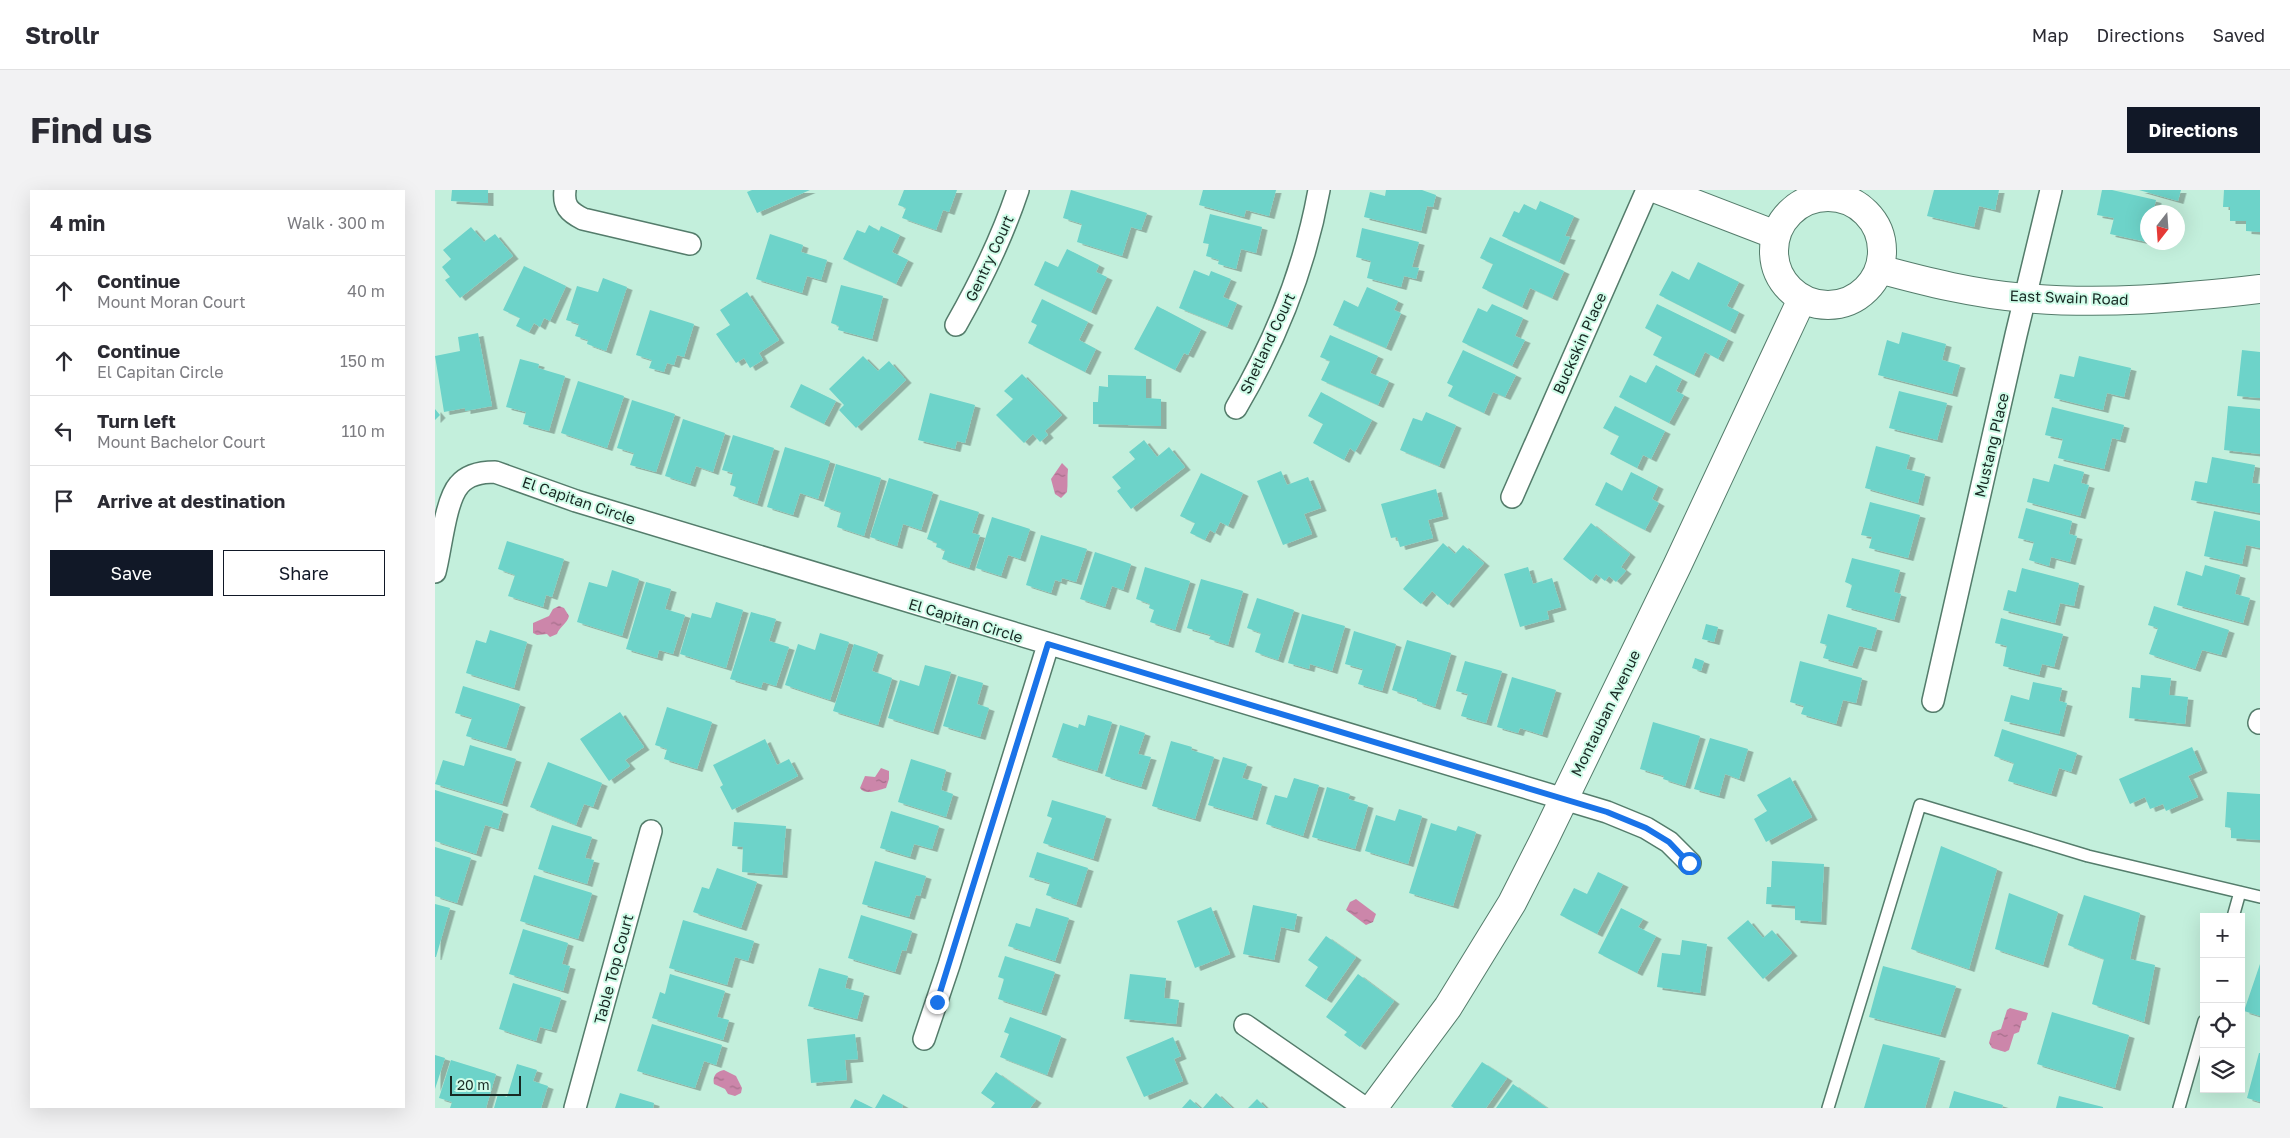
<!DOCTYPE html>
<html lang="en">
<head>
<meta charset="utf-8">
<style>
  body { margin:0; font-family:"Golos Text",sans-serif; background:#f2f2f3; color:#2b2b33 }
  .controls { position:absolute; right:15px; bottom:15px; display:grid; overflow:hidden; border-radius:0px; box-shadow:0 5px 20px #0002 }
  .controls button { width:45px; height:45px; display:grid; place-items:center; padding:0; border:0; border-bottom:1px solid #e1e1e2; background:#fff; color:#2b2b33; font:25px sans-serif }
  .compass { position:absolute; left:1705px; top:15px; width:45px; height:45px; border-radius:50%; background:#fff; box-shadow:0 5px 20px #0002; rotate:197deg }
  .scale { position:absolute; left:15px; bottom:12px; width:71px; box-sizing:border-box; padding-left:5px; border:2px solid #182923; border-top:0; font-size:14px; line-height:18px; white-space:nowrap; color:#182923; -webkit-text-stroke:4px #d0fce9; paint-order:stroke }
  .stop { position:absolute; width:15px; height:15px; margin:-11px; border:4px solid #1a73e8; border-radius:50%; background:#fff }
  .stop.end { background:#1a73e8; border-color:#fff; box-shadow:0 1px 5px #0008 }
  .list { margin:0; padding:0; list-style:none }
  h2 { display:flex; justify-content:space-between; align-items:center; height:65px; margin:0; padding:0 20px; font-size:21px }
  h2 small { font-size:16px; font-weight:400; color:#7c7c81 }
  .list li { display:grid; grid-template-columns:32px 1fr auto; gap:15px; align-items:center; box-sizing:border-box; height:70px; padding:0 20px; border-top:1px solid #e1e1e2 }
  .list b { display:block; font-size:19px; white-space:nowrap }
  .list p { margin:0; font-size:16px; white-space:nowrap; color:#7c7c81 }
  .list em { font-size:16px; font-style:normal; color:#7c7c81 }
  .actions { display:flex; gap:10px; padding:15px 20px }
  .actions a { flex:1; padding:11px 0; border:1px solid #111827; border-radius:0px; text-align:center; font-size:18px; color:#111827 }
  .actions .main { background:#111827; color:#fff }
  .icon { flex:none; width:28px; height:28px; fill:none; stroke:currentColor; stroke-width:2; stroke-linecap:round; stroke-linejoin:round }
  .map { position:relative; flex:none; width:1825px; height:918px; overflow:hidden; border-radius:0px }
  header { display:flex; align-items:center; gap:30px; box-sizing:border-box; height:70px; padding:0 25px; background:#fff; border-bottom:1px solid #e1e1e2 }
  header strong { font-size:24px }
  nav { display:flex; gap:28px; margin-inline-start:auto; font-size:18px }
  .intro { display:flex; align-items:center; justify-content:space-between; box-sizing:border-box; height:120px; padding:0 30px }
  h1 { margin:0; font-size:35px }
  .button { padding:12px 22px; border-radius:0px; background:#111827; color:#fff; font-size:18px; font-weight:700 }
  main { display:flex; gap:30px; padding:0 30px }
  aside { flex:1; background:#fff; border-radius:0px; box-shadow:0 5px 20px #0002 }
  .map>svg:first-child { display:block }
</style>
</head>
<body>
<header>
<strong>Strollr</strong>
<nav><a>Map</a><a>Directions</a><a>Saved</a></nav>
</header>
<div class="intro"><h1>Find us</h1><a class="button">Directions</a></div>
<main>
<aside>
<h2>4 min<small>Walk · 300 m</small></h2>
<ul class="list">
<li><svg class="icon" aria-label="ahead" viewBox="0 0 24 24"><path d="M12 20V5M6 11l6-6 6 6"/></svg><div><b>Continue</b><p>Mount Moran Court</p></div><em>40 m</em></li>
<li><svg class="icon" aria-label="ahead" viewBox="0 0 24 24"><path d="M12 20V5M6 11l6-6 6 6"/></svg><div><b>Continue</b><p>El Capitan Circle</p></div><em>150 m</em></li>
<li><svg class="icon" aria-label="left" viewBox="0 0 24 24"><path d="M17 20v-9H6M10 6l-5 5 5 5"/></svg><div><b>Turn left</b><p>Mount Bachelor Court</p></div><em>110 m</em></li>
<li><svg class="icon" aria-label="arrive" viewBox="0 0 24 24"><path d="M6 21V4h12l-3 4 3 4H6"/></svg><div><b>Arrive at destination</b></div></li>
</ul>
<div class="actions"><a class="main">Save</a><a>Share</a></div>
</aside>
<div class="map">
<svg width="1825" height="918" viewBox="0 0 1825 918">
  <defs>
    <pattern id="water-ripples" width="26" height="14" patternUnits="userSpaceOnUse" patternTransform="scale(1.25)"><rect width="26" height="14" fill="#cc86aa"/><path d="M2 4q2-2 4 0t4 0M15 11q2-2 4 0t4 0" fill="none" stroke="#a56e8a"/></pattern>
    <filter id="shadow"><feDropShadow dx="5.5" dy="3" stdDeviation="0" flood-color="#0004"/></filter>
  </defs>
  <rect width="100%" height="100%" fill="#c3efdc"/>
  <path fill="url(#water-ripples)" d="M627,273l6,6c-1,8 0,15 -1,23l-6,6 -6,-4 -4,-15z
    M124,416l5,2 5,8c-2,8 -9,10 -12,18l-7,3 -3,-3 -10,1 -4,-2v-10l16,-7 4,-7z
    M446,578l8,3v8l-3,9c-8,2 -20,8 -26,0l5,-12 10,1z
    M921,709l20,15 -3,8 -7,3 -20,-15 4,-8z
    M1575,818l18,5 -2,7 -4,1 -3,11 -5,2 -5,16 -4,2 -13,-4 -3,-5 3,-11 9,-3 6,-19z
    M289,880l12,6 6,12 -1,5 -6,3 -7,-2 -3,-5 -11,-5c-2,-8 3,-13 10,-14z"/>
  <path fill="#6dd3c9" filter="url(#shadow)" d="M17,0h36v13l-37,-2z
    M317,0h58l-53,23 -10,-21z
    M469,0h53l-8,22 -6,-2 -7,20 -34,-12 4,-10 -8,-3z
    M636,0l76,23 -6,17 -10,-3 -9,29 -45,-14 5,-18 -19,-6z
    M768,0h73l-7,26 -23,-6 -2,7 -45,-12z
    M951,0h36l14,5 -3,12 -6,-1 -6,25 -57,-14 6,-25 15,4z
    M1499,0h65l-4,20 -16,-4 -5,21 -47,-11z
    M1667,0h10l44,10 -3,12h-6v30l-37,-8 4,-16 -17,-3z
    M1704,0h42l-3,11z
    M1789,0h36v42l-14,-1v-10h-16v-14h-7z
    M1105,11l34,15 -9,20 5,1 -11,25 -57,-26 12,-25 5,2 5,-9 12,6z
    M775,24l52,13 -6,26 -15,-4 -5,20 -18,-5 1,-4 -13,-4 3,-12 -6,-1z
    M434,35l10,6 2,-5 19,9 -8,17 16,8 -12,24 -53,-25 14,-29 8,3z
    M36,37l13,15 11,-8 18,22 -53,42 -15,-18 5,-3 -8,-10 9,-8 -8,-9z
    M927,38l57,14 -7,25 7,1 -3,11 -12,-3 -3,11 -34,-9 4,-17 -15,-4z
    M335,44l33,11 -2,7 26,8 -6,20 -14,-4 -5,17 -46,-14z
    M1055,47l74,34 -12,27 -22,-10 -8,19 -40,-19 11,-24 -13,-6z
    M632,59l32,16 -3,7 11,5 -16,35 -57,-27 11,-24 13,6z
    M1263,72l41,20 -12,24 12,6 -9,19 -71,-36 13,-24 17,9z
    M89,76l42,20 -16,35 -6,-3 -4,9 -6,-4 -5,9 -13,-6 4,-8 -17,-8z
    M759,80l15,6 2,-5 20,8 -8,18 14,6 -10,24 -48,-19z
    M168,88l24,9 -21,64 -19,-7 1,-4 -13,-4 4,-12 -13,-4 11,-34 21,6z
    M406,95l42,11 -11,43 -34,-9 1,-4 -8,-3z
    M932,97l31,14 -4,9 7,3 -15,35 -53,-23 11,-25 14,7z
    M312,102l32,48 -20,13 4,7 -13,8 -6,-10 -8,5 -20,-29 14,-9 -10,-15z
    M607,109l46,23 -9,18 17,9 -11,23 -57,-29 9,-18 -6,-3z
    M1057,114l31,14 -8,18 10,4 -13,26 -50,-24 16,-34 9,4z
    M1222,114l71,35 -10,20 -13,-7 -11,23 -41,-20 9,-18 -17,-9z
    M722,116l44,23 -13,26 -4,-2 -9,17 -41,-21z
    M215,120l44,14 -10,33 -7,-2 -3,10 -7,-2 -3,9 -15,-4 3,-8 -16,-5z
    M1467,142l44,12 -4,16 18,5 -8,29 -74,-19 9,-35 12,4z
    M43,143l14,73 -27,5v-3l-21,4 -9,-56 25,-5 -2,-14z
    M895,145l48,21 -8,17 19,8 -11,24 -57,-25 9,-19 -10,-4z
    M1028,160l53,25 -11,22 -12,-5 -9,21 -36,-17 5,-10 -6,-3z
    M1807,160l18,2v46l-23,-2z
    M428,166l15,15 11,-10 17,19 -50,48 -17,-18 5,-5 -15,-16z
    M1644,166l52,12 -7,29 -17,-4 -4,17 -49,-12 6,-24 14,3z
    M85,169l19,5 -1,4 27,8 -16,55 -26,-7 3,-12 -20,-5z
    M1221,175l26,14 -6,12 8,4 -15,28 -50,-26 11,-22 16,8z
    M587,184l40,41 -17,16 3,4 -8,7 -7,-8 -9,9 -28,-28 17,-16 -9,-8z
    M673,185l38,1v22l15,1v27l-68,-2v-22h5l1,-16 9,1z
    M143,191l46,15 -17,52 -46,-15z
    M366,194l35,17 -12,23 -34,-17z
    M1464,201l48,12 -10,37 -48,-12z
    M886,202l51,28 -17,32 -5,-4 -6,12 -31,-17 10,-19 -15,-8z
    M495,203l45,12 -10,38 -8,-2 -2,8 -37,-9z
    M197,210l43,14 -19,58 -26,-7 4,-12 -17,-5z
    M1180,216l50,25 -14,28 -8,-4 -6,13 -27,-14 9,-18 -16,-8z
    M1793,216l32,3v45l-36,-4z
    M1617,217l72,18 -4,15 -8,-2 -8,31 -46,-11 5,-19 -18,-4z
    M0,219l5,6 -5,5z
    M991,222l30,13 -17,41 -39,-16 13,-32 9,3z
    M248,229l42,14 -12,39 -17,-6 -6,18 -25,-8z
    M298,245l41,13 -17,56 -24,-8 3,-9 -6,-2 3,-12 -11,-3z
    M709,250l13,17 12,-10 16,20 -54,42 -14,-18 4,-3 -9,-11 23,-18 -6,-7z
    M1441,256l34,9 -4,14 19,5 -7,29 -53,-15z
    M350,257l45,14 -12,38 -18,-6 -7,22 -26,-8z
    M1777,267l43,8 -3,18 8,1v29l-69,-13 4,-19 12,2z
    M401,274l45,14 -17,58 -27,-9 4,-15 -17,-6z
    M1619,274l30,8 -3,11 8,2 -9,31 -53,-14 6,-24 16,4z
    M846,281l6,14 21,-8 13,31 -17,6 8,20 -29,11 -26,-64z
    M1196,282l27,14 -6,13 7,4 -14,27 -50,-25 11,-23 16,9z
    M766,283l42,20 -15,33 -8,-4 -5,11 -5,-3 -5,10 -15,-7 5,-10 -15,-7z
    M454,288l44,14 -12,38 -18,-6 -6,22 -27,-9z
    M1001,299l7,27 -15,4 5,18 -33,9 -3,-10 -6,1 -10,-34z
    M505,310l39,12 -7,21 8,2 -11,33 -27,-9 3,-9 -9,-3 1,-4 -10,-4z
    M1435,312l50,13 -12,43 -39,-10 3,-11 -11,-2z
    M1591,318l46,13 -3,13 8,2 -7,26 -19,-5 -2,9 -20,-6 5,-18 -16,-4z
    M1779,321l46,10v27l-14,-3 -4,19 -38,-8z
    M557,327l38,12 -10,30 -12,-4 -7,21 -25,-8z
    M1156,333l39,31 -9,13 5,4 -10,11 -7,-6 -4,5 -9,-7 -5,7 -28,-22z
    M606,345l46,14 -11,33 -14,-4 -1,4 -6,-2 -4,13 -25,-8z
    M72,351l57,18 -12,38 -6,-2 -3,12 -35,-11 7,-21 -17,-6z
    M1008,353l12,11 8,-9 21,18 -36,42 -16,-14 -11,13 -18,-15z
    M660,362l36,12 -8,26 -11,-4 -7,21 -25,-8z
    M1417,368l48,12 -6,22 7,2 -7,26 -48,-13 6,-22 -7,-3z
    M1770,375l35,10 -5,19 15,4 -7,25 -66,-18 9,-34 16,5z
    M710,377l45,14 -15,49 -25,-8 4,-12 -5,-2 1,-4 -14,-5z
    M1093,377l5,17 19,-6 9,29 -14,4 2,8 -29,8 -16,-53z
    M1587,378l57,15 -5,23 -14,-3 -5,20 -52,-13 5,-20 8,2z
    M177,380l27,9 -17,57 -45,-14 12,-40 18,5z
    M766,389l42,12 -15,54 -19,-6 2,-4 -24,-7z
    M211,392l25,7 -6,20 20,6 -12,39 -14,-4 -2,8 -31,-9z
    M822,408l37,12 -16,50 -23,-8 6,-19 -14,-5z
    M281,412l27,8 -17,58 -46,-14 12,-41 19,5z
    M1719,416l75,24 -8,25 -19,-5 -7,19 -46,-15 9,-26 -10,-3z
    M316,422l25,7 -7,22 20,6 -13,39 -13,-4 -2,6 -31,-9z
    M867,424l43,12 -13,45 -22,-7 -1,5 -21,-6z
    M1393,424l49,14 -6,21 -12,-3 -7,20 -29,-8 4,-13 -7,-2z
    M1566,428l62,16 -9,33 -12,-3 -3,11 -36,-9 4,-20 -12,-3z
    M1271,434l12,3 -4,15 -12,-3z
    M55,440l37,12 -13,46 -48,-15 10,-33 10,3z
    M919,441l42,13 -14,47 -24,-7 5,-15 -18,-5z
    M385,443l29,9 -19,58 -45,-15 13,-41 17,6z
    M972,450l44,13 -16,54 -18,-6v-3l-25,-8z
    M419,454l24,8 -6,19 20,7 -14,47 -45,-14z
    M1260,468l9,3 -3,10 -9,-3z
    M1030,471l37,10 -16,52 -25,-7 7,-22 -12,-3z
    M1365,471l62,17 -6,25 -13,-3 -7,24 -35,-10 3,-8 -14,-4z
    M490,475l26,7 -18,60 -45,-14 12,-38 19,6z
    M1706,485l30,3 -2,17 19,2 -3,27 -56,-6 3,-31 8,1z
    M523,486l25,7 -6,21 12,4 -9,29 -37,-11z
    M1077,487l44,13 -14,45 -22,-7 -2,5 -21,-6z
    M1598,492l29,6 -3,13 8,2 -8,31 -55,-13 7,-26 18,5z
    M28,496l57,18 -14,44 -40,-12 6,-18 -17,-5z
    M232,517l45,15 -15,47 -33,-10 3,-10 -12,-4z
    M185,522l24,35 -19,13 5,6 -21,15 -29,-42z
    M653,525l24,7 -15,49 -45,-14 11,-34 15,5 1,-4 6,2z
    M1218,532l47,14 -15,50 -22,-7 1,-3 -24,-7z
    M685,535l25,8 -7,21 13,3 -10,30 -36,-11z
    M1567,539l75,24 -6,19 -12,-4 -8,26 -43,-13 6,-18 -20,-7z
    M1275,548l38,11 -9,30 -14,-5 -6,22 -25,-7z
    M330,549l12,26 12,-6 9,17 -66,34 -12,-23 3,-2 -10,-20z
    M736,551l21,6 -1,3 23,7 -19,62 -43,-13z
    M35,555l46,14 -14,45 -67,-20 8,-24 21,6z
    M1757,557l10,23 -14,6 10,21 -32,14 -3,-7 -13,5 -5,-12 -15,7 -11,-25z
    M788,567l24,7 -5,14 20,6 -10,34 -44,-13z
    M476,569l35,11 -5,20 12,4 -7,23 -48,-15z
    M113,572l54,21 -9,24 -9,-3 -8,21 -46,-18z
    M1355,587l22,40 -46,25 -12,-23 13,-8 -10,-16z
    M859,588l25,7 -16,51 -37,-12 9,-29 12,3z
    M892,597l23,7 -2,5 20,6 -13,44 -43,-12z
    M0,600l68,21 -5,18 -13,-4 -9,29 -41,-13z
    M1792,602l33,2v46l-29,-2v-10l-6,-1z
    M617,610l54,16 -13,43 -50,-16 9,-25 -5,-2z
    M964,619l23,7 -14,48 -43,-13 11,-36 19,6z
    M456,621l48,15 -7,23 -18,-5 -4,13 -30,-9z
    M299,632l52,4 -4,49 -40,-3 1,-25 -11,-1z
    M996,633l25,8 2,-5 18,6 -23,74 -44,-13z
    M117,635l40,12 -7,21 9,2 -7,24 -49,-15z
    M1506,656l56,23 -28,100 -58,-20z
    M0,657l36,11 -14,45 -22,-7z
    M602,662l51,16 -12,37 -30,-10 4,-12 -21,-6z
    M440,671l51,15 -6,20 -4,-1 -7,22 -47,-13z
    M1337,671l52,3 -3,58 -26,-2v-14l-29,-2 1,-17h4z
    M282,678l40,14 -16,46 -48,-16 9,-25 7,2z
    M1163,682l25,12 -26,50 -37,-19 14,-27 13,6z
    M99,685l58,18 -14,46 -58,-18z
    M1574,703l49,19 -15,53 -48,-16z
    M1649,705l56,18 -10,46 25,6 -11,57 -52,-18 12,-45 -36,-14z
    M0,714l15,4 -14,49h-1z
    M818,715l44,9 -3,16 -13,-3 -7,33 -31,-6z
    M776,717l19,47 -35,14 -18,-47z
    M601,718l33,10 -14,43 -47,-15 8,-23 14,4z
    M1186,718l22,11 -5,8 18,9 -19,37 -39,-20z
    M426,725l51,16 -6,20 -4,-1 -7,22 -47,-14z
    M248,730l71,21 -6,20 -13,-4 -8,28 -58,-17z
    M1313,730l15,18 9,-8 20,23 -29,26 -36,-41z
    M88,739l45,14 -6,21 8,2 -7,25 -54,-17z
    M891,746l30,21 -30,43 -21,-14 13,-19 -10,-7z
    M1247,750l25,4 -7,49 -43,-6 5,-34 18,2z
    M570,766l50,16 -14,41 -43,-14 6,-20 -6,-2z
    M1825,774v52l-16,-5z
    M1448,776l73,20 -16,49 -71,-18z
    M384,778l29,8 -3,12 19,5 -7,26 -49,-13z
    M235,784l55,17 -8,26 12,3 -6,20 -71,-22 8,-26 5,2z
    M695,784l36,4 -2,20 15,2 -3,24 -52,-5z
    M923,784l36,27 -34,46 -16,-12 3,-3 -21,-15z
    M78,793l48,15 -10,32 -11,-3 -4,14 -37,-12z
    M1617,822l77,23 -14,53 -78,-24z
    M575,827l51,19 -14,39 -47,-18 9,-23 -5,-2z
    M217,834l70,21 -6,20 -12,-4 -9,27 -58,-17z
    M420,844l3,25 -13,1 2,20 -36,3 -4,-44z
    M738,847l8,19 -7,3 9,22 -39,16 -18,-40z
    M1448,854l57,14 -15,50h-61z
    M1824,863h1v49l-13,-4z
    M0,865l10,3 -10,31z
    M16,870l45,14 -10,34h-36l2,-6 -13,-4z
    M1047,872l25,16 -21,30h-32l-3,-2z
    M82,874l20,6 -4,11 15,5 -7,22h-47l4,-14 9,3z
    M561,882l40,28 -6,8h-39l4,-5 -14,-10z
    M1078,894l34,24h-51z
    M1519,901l49,14 -1,3h-53z
    M185,903l34,10 -1,5h-38z
    M781,903l16,15h-29z
    M448,904l20,11 -1,3h-27z
    M1624,906l44,11v1h-47z
    M420,909l18,9h-23z
    M755,909l10,9h-18z
    M822,909l9,9h-18z"/>
  <g fill="none" stroke-linecap="round" stroke-linejoin="round">
    <g stroke="#547c6b" stroke-width="14">
      <path id="lane" d="M1798,727l7,-25
        M1393,918l92,-303 168,51 172,41
        M1744,918l25,-87"/>
    </g>
    <g stroke="#547c6b" stroke-width="24">
      <path id="street" d="M130,0c-2,16 4,22 18,29l107,25
        M521,135c25,-44 46,-87 62,-135
        M801,218c40,-68 69,-140 83,-218
        M1077,307l135,-307
        M0,382c6,-22 10,-71 24,-87 9,-11 24,-13 36,-13l81,29 1031,311 39,16 23,14 21,21
        M1498,511l83,-366 35,-145
        M1824,533l1,-3
        M810,835l120,83
        M489,849l25,-74 99,-320
        M140,918l76,-277"/>
    </g>
    <g stroke="#547c6b" stroke-width="30">
      <path id="secondary" d="M1224,0l117,45
        M1339 61a54 54 0 1 1 108 0a54 54 0 1 1-108 0Z
        M1444,79c48,13 96,25 146,29 78,7 157,0 235,-9
        M938,918l75,-101 64,-104 32,-63 133,-274 125,-267"/>
    </g>
    <use href="#lane" stroke="#fff" stroke-width="11"/>
    <use href="#street" stroke="#fff" stroke-width="21"/>
    <use href="#secondary" stroke="#fff" stroke-width="28"/>
  </g>
  <g fill="none" stroke-linecap="round" stroke-linejoin="round">
    <path stroke="#1a73e8" stroke-width="6" d="M502,812l111,-358 559,168 39,16 23,14 20,21"/>
  </g>
  <g text-anchor="middle" dominant-baseline="central" stroke-width="4" stroke-linejoin="round" paint-order="stroke">
    <g font-size="15" fill="#182923" stroke="#d0fce9">
      <text transform="translate(554 68) rotate(-65)">Gentry Court</text>
      <text transform="translate(1634 107) rotate(2)">East Swain Road</text>
      <text transform="translate(832 153) rotate(-65)">Shetland Court</text>
      <text transform="translate(1144 153) rotate(-66)">Buckskin Place</text>
      <text transform="translate(1556 255) rotate(-77)">Mustang Place</text>
      <text transform="translate(144 310) rotate(19)">El Capitan Circle</text>
      <text transform="translate(531 430) rotate(17)">El Capitan Circle</text>
      <text transform="translate(1170 523) rotate(-64)">Montauban Avenue</text>
      <text transform="translate(178 779) rotate(-75)">Table Top Court</text>
    </g>
  </g>
</svg>
<div class="controls">
<button>+</button>
<button>−</button>
<button><svg class="icon" aria-label="locate" viewBox="0 0 24 24"><circle cx="12" cy="12" r="6"/><path d="M12 2v4M12 18v4M2 12h4M18 12h4"/></svg></button>
<button><svg class="icon" aria-label="layers" viewBox="0 0 24 24"><path d="M12 4l9 5-9 5-9-5zM3 14l9 5 9-5"/></svg></button>
</div>
<svg class="compass" viewBox="-18 -18 36 36"><path d="M0-13l5 13h-10z" fill="#e53935"/><path d="M0 13l5-13h-10z" fill="#7c7c81"/></svg>
<div class="scale">20 m</div>
<div class="stop" style="left:1254px;top:673px"></div>
<div class="stop end" style="left:502px;top:812px"></div>
</div>
</main>
</body>
</html>
